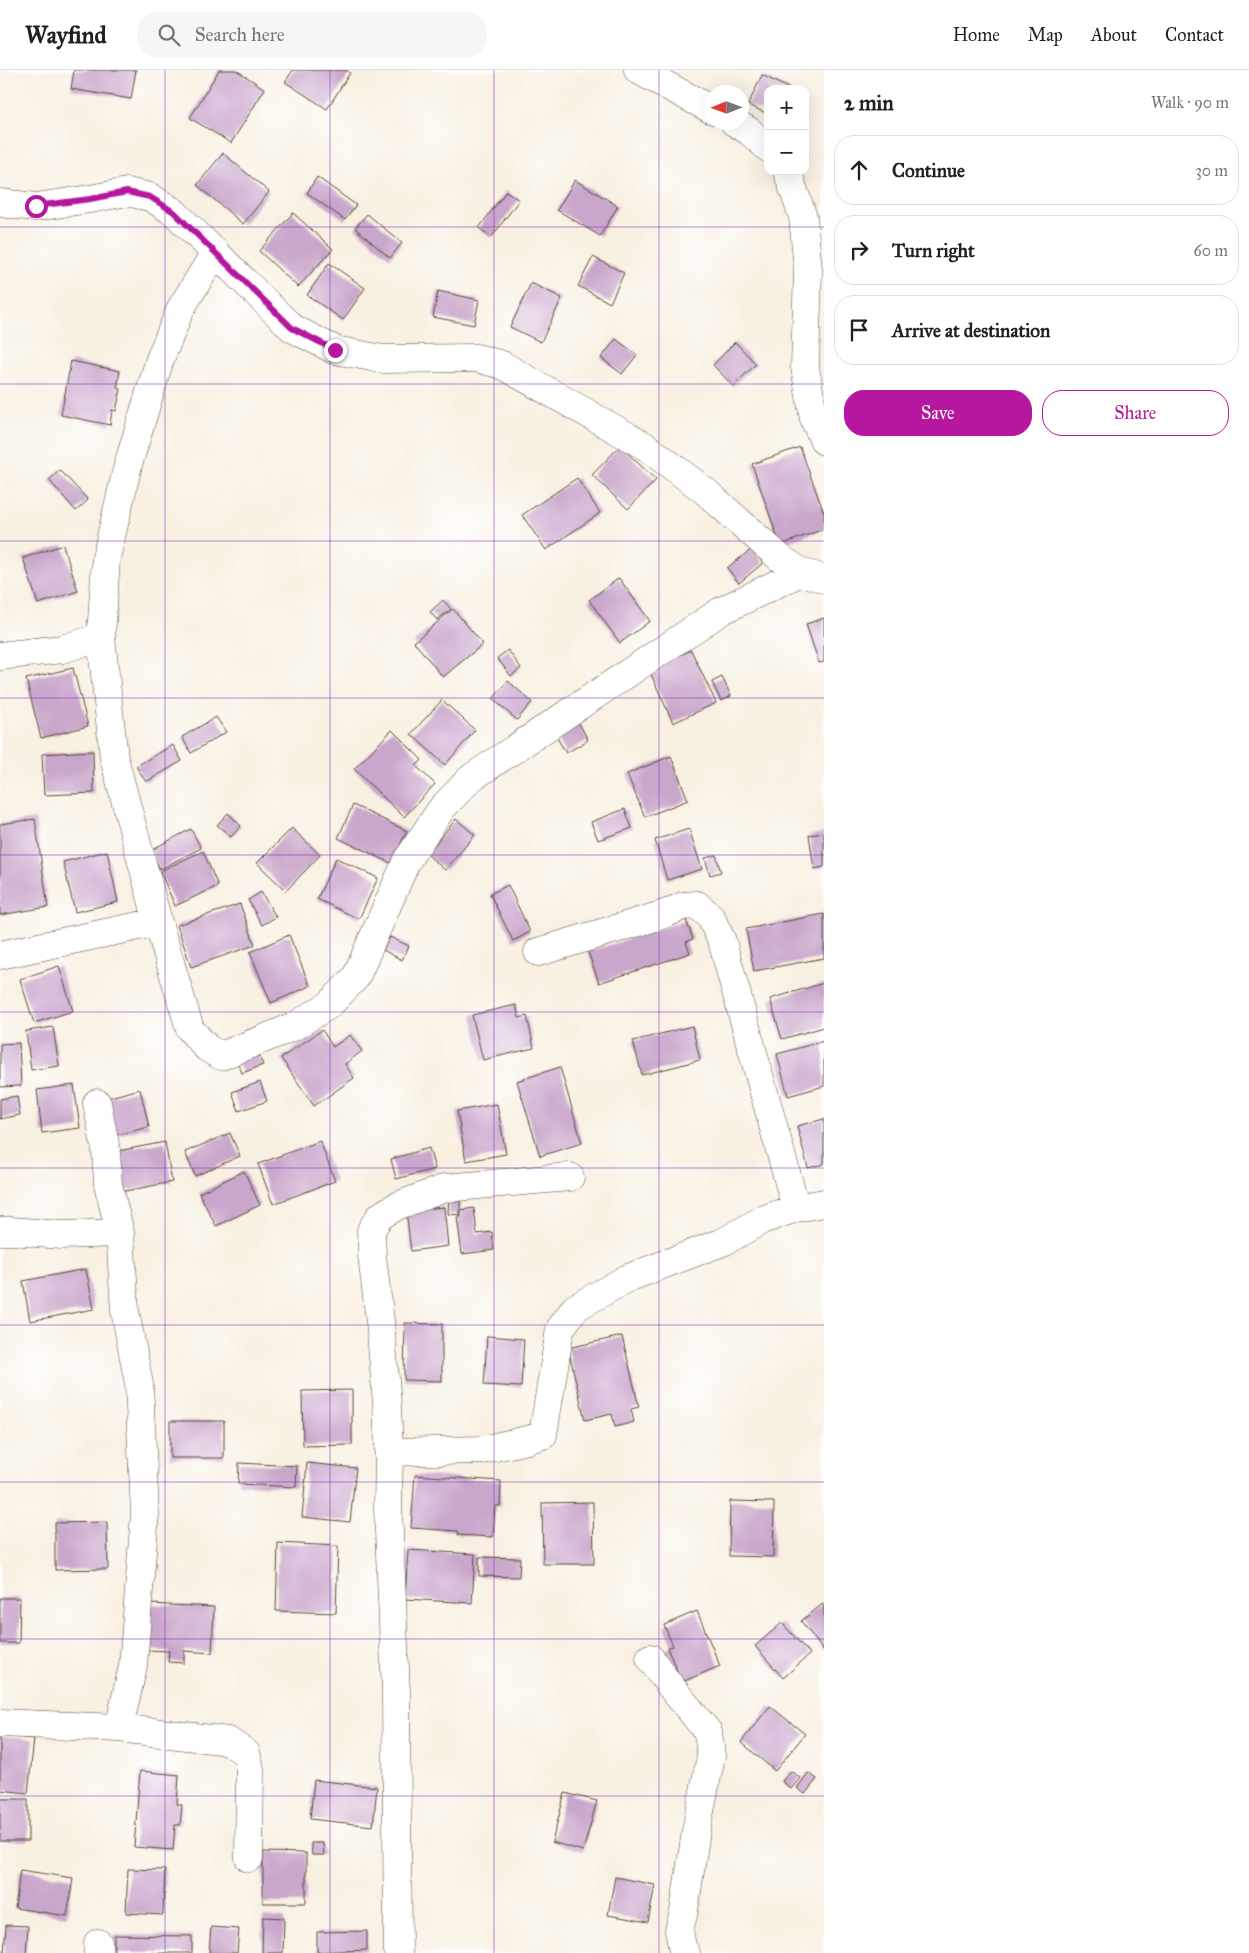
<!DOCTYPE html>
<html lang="en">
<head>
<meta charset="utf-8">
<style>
  body { margin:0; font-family:"IM FELL Great Primer",serif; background:#f6f6f6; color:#202124 }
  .controls { position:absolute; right:15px; top:15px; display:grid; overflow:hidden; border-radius:10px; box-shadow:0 5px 20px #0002 }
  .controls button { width:45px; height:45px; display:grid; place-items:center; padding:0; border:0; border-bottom:1px solid #e0e0e0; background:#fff; color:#202124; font:25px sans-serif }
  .compass { position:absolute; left:704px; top:15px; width:45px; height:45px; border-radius:50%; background:#fff; box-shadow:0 5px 20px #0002; rotate:269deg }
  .stop { position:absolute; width:15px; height:15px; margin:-11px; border:4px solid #b5179e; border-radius:50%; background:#fff }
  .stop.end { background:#b5179e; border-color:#fff; box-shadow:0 1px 5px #0008 }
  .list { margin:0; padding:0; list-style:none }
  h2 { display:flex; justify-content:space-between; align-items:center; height:65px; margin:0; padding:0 20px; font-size:21px }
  h2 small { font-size:16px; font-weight:400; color:#757577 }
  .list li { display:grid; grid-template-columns:32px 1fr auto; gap:15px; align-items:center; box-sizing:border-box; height:70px; margin:0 10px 10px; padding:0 10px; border:1px solid #e0e0e0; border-radius:20px }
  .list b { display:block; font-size:19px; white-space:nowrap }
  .list em { font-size:16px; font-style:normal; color:#757577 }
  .actions { display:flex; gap:10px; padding:15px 20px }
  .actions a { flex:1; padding:11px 0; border:1px solid #b5179e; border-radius:20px; text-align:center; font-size:18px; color:#b5179e }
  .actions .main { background:#b5179e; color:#fff }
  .icon { flex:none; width:28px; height:28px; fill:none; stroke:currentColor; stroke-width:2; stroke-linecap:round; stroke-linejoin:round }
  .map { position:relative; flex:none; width:824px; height:1883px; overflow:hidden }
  header { display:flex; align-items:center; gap:30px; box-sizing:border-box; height:70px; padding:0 25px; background:#fff; border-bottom:1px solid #e0e0e0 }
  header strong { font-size:24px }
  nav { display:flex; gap:28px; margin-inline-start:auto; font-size:18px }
  .search { width:350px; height:45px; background:#f6f6f6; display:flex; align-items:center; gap:12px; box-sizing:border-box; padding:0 18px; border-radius:20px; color:#757577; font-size:19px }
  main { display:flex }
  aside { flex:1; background:#fff }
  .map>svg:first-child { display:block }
</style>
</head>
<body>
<header>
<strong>Wayfind</strong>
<div class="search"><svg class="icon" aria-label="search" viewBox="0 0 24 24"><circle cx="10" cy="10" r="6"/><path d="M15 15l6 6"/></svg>Search here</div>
<nav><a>Home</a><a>Map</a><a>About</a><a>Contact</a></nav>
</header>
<main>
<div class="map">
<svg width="824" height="1883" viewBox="0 0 824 1883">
  <rect width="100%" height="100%" fill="#fff"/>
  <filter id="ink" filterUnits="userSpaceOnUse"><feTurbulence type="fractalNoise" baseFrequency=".02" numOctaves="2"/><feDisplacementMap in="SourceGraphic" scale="10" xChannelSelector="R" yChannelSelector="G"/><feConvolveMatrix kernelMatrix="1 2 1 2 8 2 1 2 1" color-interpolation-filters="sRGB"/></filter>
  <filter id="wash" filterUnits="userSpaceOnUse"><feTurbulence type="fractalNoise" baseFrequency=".0096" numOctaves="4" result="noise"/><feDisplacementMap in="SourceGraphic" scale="20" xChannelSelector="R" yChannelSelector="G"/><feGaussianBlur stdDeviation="1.12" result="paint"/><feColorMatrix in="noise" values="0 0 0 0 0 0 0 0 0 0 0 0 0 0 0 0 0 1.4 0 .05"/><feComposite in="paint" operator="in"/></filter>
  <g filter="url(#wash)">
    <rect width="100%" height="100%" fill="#f8f0e1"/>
    <g id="blocks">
      <path fill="#c9a6cb" d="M74,0h62l-5,29 -60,-10z
        M219,0h17l29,19 -34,54 -41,-25z
        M293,0h53l4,3 -23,36 -42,-27z
        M762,5l28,14h-22v25l-20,-9z
        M223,83l46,39 -26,32 -46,-39z
        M317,107l39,28 -11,15 -38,-27z
        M575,110l43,26 -18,30 -43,-26z
        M506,121l13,9 -28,38 -12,-10z
        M293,143l40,36 -35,38 -39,-36z
        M367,144l35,29 -12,15 -35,-30z
        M593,187l31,16 -14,30 -32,-17z
        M329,193l36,25 -22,32 -36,-25z
        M531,213l31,15 -21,44 -31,-15z
        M438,221l41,9 -5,25 -41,-8z
        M616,269l21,16 -15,19 -21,-16z
        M735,272l21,22 -23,22 -20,-21z
        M71,291l49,10 -3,17 4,1 -5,22 -4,-1 -2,15 -49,-10z
        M620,376l36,34 -28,29 -36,-34z
        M800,377l24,66v16l-44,16 -28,-81z
        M60,400l28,30 -12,11 -27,-31z
        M577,408l23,35 -54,37 -24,-35z
        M63,475l15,46 -40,13 -15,-46z
        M752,479l11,14 -24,20 -12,-15z
        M619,508l31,43 -30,22 -31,-43z
        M443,530l8,9 -14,11 -7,-8z
        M453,539l30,35 -40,33 -29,-35z
        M824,548v44l-5,1 -13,-39z
        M508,580l13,18 -10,8 -14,-18z
        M691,580l25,53 -43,20 -24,-53z
        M73,598l15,58 -47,12 -15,-59z
        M722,607l9,19 -10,5 -9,-19z
        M508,611l24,21 -15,18 -24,-21z
        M442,630l33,30 -30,35 -34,-31z
        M216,647l10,15 -35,21 -9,-16z
        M579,653l9,17 -22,13 -10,-17z
        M392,660l30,30 -6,6 19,18 -31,33 -50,-48z
        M173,675l9,16 -36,21 -10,-16z
        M93,681l1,42 -50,2 -2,-41z
        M671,686l17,44 -43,17 -18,-43z
        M353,735l54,26 -16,32 -53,-25z
        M625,739l7,19 -34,12 -7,-18z
        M228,743l13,13 -10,11 -14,-12z
        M35,749l13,88 -48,8v-91z
        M456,749l19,16 -30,35 -18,-16z
        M292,758l28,27 -34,36 -29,-28z
        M191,759l10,19 -41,21 -9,-19z
        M689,759l13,40 -35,11 -12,-40z
        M824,763v34l-10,2 -5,-34z
        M107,781l11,51 -43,10 -12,-50z
        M203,781l15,35 -43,20 -15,-35z
        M716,785l5,17 -11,3 -5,-17z
        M336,788l42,20 -19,41 -42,-20z
        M508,815l22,47 -17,9 -23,-47z
        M261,822l15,25 -14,8 -14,-25z
        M240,834l15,41 -64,22 -14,-42z
        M824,844v44l-70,13 -8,-42z
        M686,850l7,19 -7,3 4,11 -91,30 -11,-31z
        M289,865l21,51 -39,17 -21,-51z
        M390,867l19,9 -7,14 -19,-10z
        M59,896l14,45 -39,12 -14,-44z
        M824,913v44l-42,12 -12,-40z
        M516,935l3,13 8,-2 7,32 -51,12 -11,-45z
        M692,956l8,34 -58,15 -9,-34z
        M53,957l6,39 -28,4 -5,-39z
        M322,960l11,17 17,-12 12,16 -17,13 9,14 -40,28 -33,-48z
        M824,971v45l-36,10 -11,-42z
        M19,973l2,43 -21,1v-43z
        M258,983l5,12 -21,8 -5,-12z
        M560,997l22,76 -42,13 -23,-75z
        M260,1012l7,19 -28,10 -7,-19z
        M74,1015l6,43 -38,5 -5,-43z
        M140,1019l9,38 -36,9 -10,-37z
        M17,1026l3,19 -20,4v-20z
        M497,1034l9,50 -40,7 -9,-50z
        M824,1049v45l-16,4 -11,-42z
        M230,1063l10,23 -45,20 -10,-24z
        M320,1071l15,40 -62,23 -15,-40z
        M165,1072l7,40 -52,10 -7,-40z
        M429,1078l6,21 -39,10 -5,-20z
        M244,1101l16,34 -44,21 -17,-33z
        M449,1124l11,1v20l-12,-1z
        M444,1137l4,39 -37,5 -5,-40z
        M474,1138l3,26 15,-2 2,18 -32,4 -5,-37h4v-7z
        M86,1199l8,40 -64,12 -7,-40z
        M405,1253l37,1v57l-38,-1z
        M487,1266l37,3 -3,48 -37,-2z
        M622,1266l17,71 -8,2 3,13 -19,5 -3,-13 -27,6 -17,-72z
        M352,1320v55l-49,1 -1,-55z
        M170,1351h54v37h-54z
        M239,1393l58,3 -1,21 -58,-3z
        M307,1393l49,5 -6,54 -48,-5z
        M415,1405l86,6 -1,25h-5l-2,31 -35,-2v-4l-47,-3z
        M730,1431l44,1 -1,55 -44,-1z
        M593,1432l1,62h-51l-1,-61z
        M107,1452l1,47 -53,1v-47z
        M278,1473l60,3 -2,67 -60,-2z
        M408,1480l67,4 -3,49 -67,-4z
        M479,1487l41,1 -1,19 -40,-1z
        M0,1528h20l-1,45h-19z
        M824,1533v48l-23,-30z
        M148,1534l66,3 -2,46 -28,-2v12l-16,-1 1,-11 -23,-1z
        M697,1541l23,55 -38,16 -15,-34 6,-2 -9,-21z
        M782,1553l28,31 -27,24 -28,-32z
        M770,1636l35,28 -30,37 -34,-29z
        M0,1665l34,4 -6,54 -28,-3z
        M140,1701l39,4 -2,29 5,1 -2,20h-5l-2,25 -39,-3z
        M791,1701l9,7 -9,11 -9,-8z
        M808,1703l9,6 -12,15 -8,-6z
        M314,1710l63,7 -4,39 -63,-7z
        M565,1723l32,8 -14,50 -31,-9z
        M0,1729h28v42h-28z
        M311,1773h12l1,12h-12z
        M263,1782l43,1v50h-43z
        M128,1799l37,1 -2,45 -37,-2z
        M20,1800l53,8 -6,38 -52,-8z
        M615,1807l40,8 -7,37 -40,-7z
        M263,1847l21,1 -1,35h-21z
        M6,1855l22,1 -2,27h-22z
        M211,1857l28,2 -2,24h-28z
        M367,1861v19l-50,2v-20z
        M114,1865l78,1v17h-78z"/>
    </g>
  </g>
  <g filter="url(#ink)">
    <use href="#blocks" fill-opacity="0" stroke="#57483b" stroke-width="1"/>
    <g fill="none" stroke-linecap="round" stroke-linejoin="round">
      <g stroke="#57483b" stroke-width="29">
        <path id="minor" d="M638,0l74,40
          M734,52l15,9 19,17
          M787,101l16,46 5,53 -3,97 9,52 10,22
          M0,133l36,4 54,-8 37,-7 23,5 24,15 118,116 43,22 47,9 95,-1 25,7 143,81 60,45 75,67 21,14 23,7
          M101,567l5,-79 22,-93 32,-106 21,-51 34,-55
          M0,586l62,-7 39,-12 13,121 44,164 32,107 17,19 14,8 72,-29 36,-22 27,-28 51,-117 35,-52 29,-30 250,-167 80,-39
          M538,882l124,-37 21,-9 14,-1 13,11 12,25 74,267
          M0,885l158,-33
          M97,1033l9,47 2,34 12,49
          M0,1161h11l51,4 58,-2 5,78 14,73 6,130 -12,152 -14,62
          M389,1382l93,-2 45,-10 16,-5 17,-106 15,-21 53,-30 97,-37 37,-21 34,-12 28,-5
          M650,1588l21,29 37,45 3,24 -15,75 -12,80 -5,20 4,20 3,2
          M0,1653l119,5 109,13 18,12 4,16 -1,89
          M98,1883v-10
          M398,1883l-2,-261 -8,-184 1,-56 -2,-49 -7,-82 -8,-65 -1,-26 9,-14 17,-10 48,-18 125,-11"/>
      </g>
      <use href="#minor" stroke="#fff" stroke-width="28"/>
    </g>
  </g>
  <g fill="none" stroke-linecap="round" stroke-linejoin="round" filter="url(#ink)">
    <path stroke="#b5179e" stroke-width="6" d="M36,136l54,-7 37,-7 23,5 24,15 118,116 43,22"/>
  </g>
  <path fill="none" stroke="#7b2cbf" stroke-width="1" stroke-opacity="0.55" d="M165,0v1883M330,0v1883M494,0v1883M659,0v1883M0,157h824M0,314h824M0,471h824M0,628h824M0,785h824M0,942h824M0,1098h824M0,1255h824M0,1412h824M0,1569h824M0,1726h824"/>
</svg>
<div class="controls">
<button>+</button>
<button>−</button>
</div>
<svg class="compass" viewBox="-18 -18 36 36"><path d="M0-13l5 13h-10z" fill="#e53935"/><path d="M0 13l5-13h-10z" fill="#757577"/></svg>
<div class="stop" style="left:36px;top:136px"></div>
<div class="stop end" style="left:335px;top:280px"></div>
</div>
<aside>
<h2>2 min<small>Walk · 90 m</small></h2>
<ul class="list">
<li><svg class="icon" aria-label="ahead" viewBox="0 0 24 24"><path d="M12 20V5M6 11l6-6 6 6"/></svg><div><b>Continue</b></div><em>30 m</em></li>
<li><svg class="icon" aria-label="right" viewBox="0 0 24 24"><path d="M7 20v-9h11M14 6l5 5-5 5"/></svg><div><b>Turn right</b></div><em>60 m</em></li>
<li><svg class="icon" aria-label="arrive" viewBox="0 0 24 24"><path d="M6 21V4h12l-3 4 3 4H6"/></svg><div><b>Arrive at destination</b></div></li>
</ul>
<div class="actions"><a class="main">Save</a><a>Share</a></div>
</aside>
</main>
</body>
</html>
